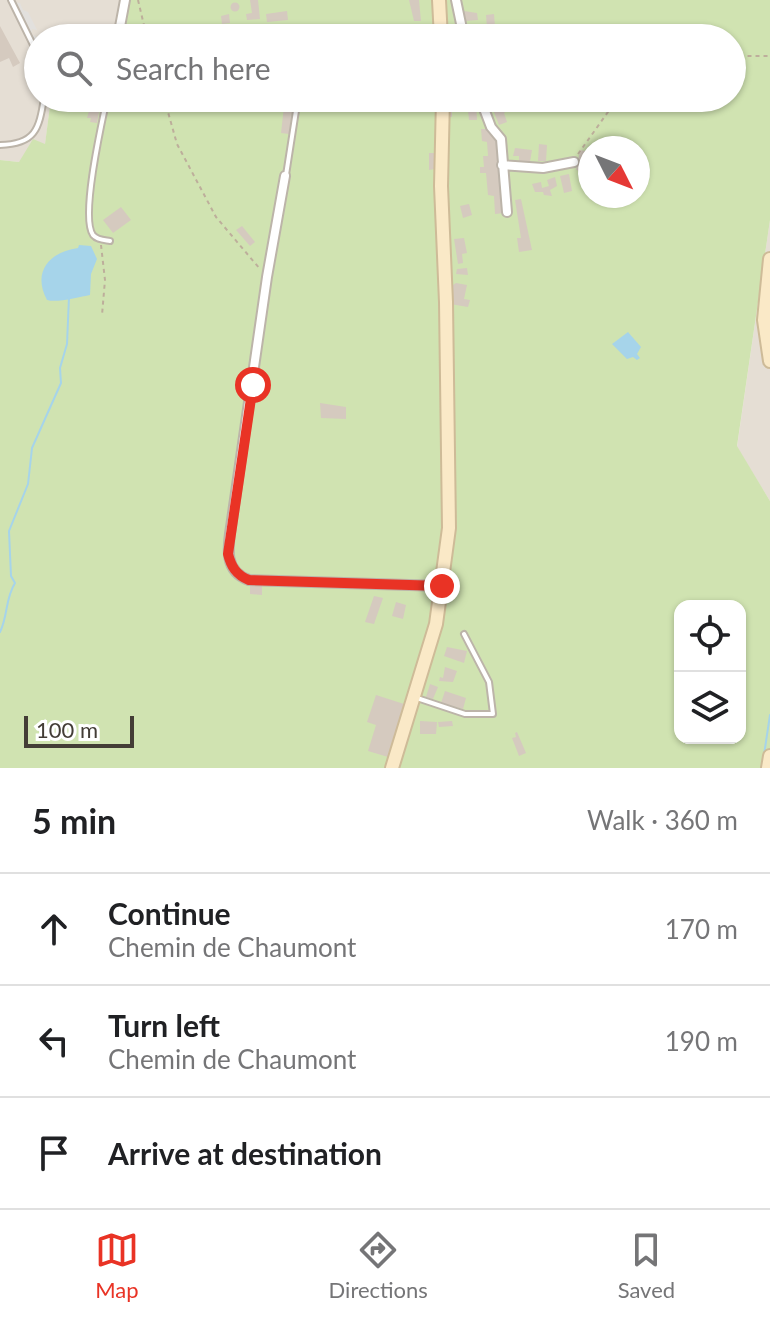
<!DOCTYPE html>
<html lang="en">
<head>
<meta charset="utf-8">
<style>
  body { margin:0; font-family:Lato,sans-serif; background:#f2f2f2; color:#202124 }
  .controls { position:absolute; right:24px; bottom:24px; display:grid; overflow:hidden; border-radius:16px; box-shadow:0 2px 6px #0004 }
  .controls button { width:72px; height:72px; display:grid; place-items:center; padding:0; border:0; border-bottom:2px solid #e0e0e0; background:#fff; color:#202124; font:40px sans-serif }
  .compass { position:absolute; left:578px; top:136px; width:72px; height:72px; border-radius:50%; background:#fff; box-shadow:0 2px 6px #0004; rotate:132deg }
  .scale { position:absolute; left:24px; bottom:20px; width:110px; box-sizing:border-box; padding-left:8px; border:4px solid #433d36; border-top:0; font-size:22px; line-height:28px; white-space:nowrap; color:#433d36; -webkit-text-stroke:6px #fff; paint-order:stroke }
  .stop { position:absolute; width:24px; height:24px; margin:-18px; border:6px solid #e93325; border-radius:50%; background:#fff }
  .stop.end { background:#e93325; border-color:#fff; box-shadow:0 2px 8px #0008 }
  .list { margin:0; padding:0; list-style:none }
  h2 { display:flex; justify-content:space-between; align-items:center; height:104px; margin:0; padding:0 32px; font-size:34px }
  h2 small { font-size:26px; font-weight:400; color:#757577 }
  .list li { display:grid; grid-template-columns:52px 1fr auto; gap:24px; align-items:center; box-sizing:border-box; height:112px; padding:0 32px; border-top:2px solid #e0e0e0 }
  .list b { display:block; font-size:30px; white-space:nowrap }
  .list p { margin:0; font-size:26px; white-space:nowrap; color:#757577 }
  .list em { font-size:26px; font-style:normal; color:#757577 }
  .icon { flex:none; width:44px; height:44px; fill:none; stroke:currentColor; stroke-width:2; stroke-linecap:round; stroke-linejoin:round }
  .map { position:relative; flex:none; width:770px; height:768px; overflow:hidden }
  .search { position:absolute; background:#fff; box-shadow:0 2px 6px #0004; left:24px; right:24px; top:24px; height:88px; display:flex; align-items:center; gap:20px; box-sizing:border-box; padding:0 28px; border-radius:44px; color:#757577; font-size:30px }
  .sheet { height:440px; background:#fff }
  nav { display:flex; justify-content:space-around; align-items:center; box-sizing:border-box; height:112px; border-top:2px solid #e0e0e0; background:#fff; font-size:22px; color:#757577 }
  nav a { display:grid; justify-items:center; gap:4px }
  nav .on { color:#e93325 }
  .map>svg:first-child { display:block }
</style>
</head>
<body>
<div class="map">
<svg width="770" height="768" viewBox="0 0 770 768">
  <rect width="100%" height="100%" fill="#f1ede6"/>
  <path fill="#e5ded4" d="M0,0h125l-5,38h-82v60h13l-6,47 -26,17 -19,-2z
    M770,220v281l-33,-54z"/>
  <path fill="#d0e3b1" fill-rule="evenodd" d="M125,0h645v220l-33,226 33,55v267h-770v-608l19,2 14,-23 12,5 6,-46h681v-60h-613zM590,148h48v48h-48zM680,606h60v132h-60z"/>
  <path fill="#e2e0dd" d="M11,2l9,1 3,7 5,2 9,18 -5,-1 -1,5 7,4v17z"/>
  <path fill="#a6d4ea" d="M79,245l12,1 6,13 -6,15 -1,21c-10,2 -34,8 -43,5 -15,-28 2,-48 31,-52z
    M628,332l13,15 -4,7 3,4 -3,2 -4,-3 -6,2 -15,-15z"/>
  <g fill="none" stroke-linecap="round" stroke-linejoin="round">
    <path stroke="#a6d4ea" stroke-width="2" d="M0,632c8,-16 5,-33 15,-49l-4,-7 -2,-45 19,-47 4,-36 29,-65 -1,-15 7,-24 2,-47
      M762,768l8,-53"/>
  </g>
  <path fill="#d5cabf" d="M250,0h8l2,19 -13,1 -1,-6 6,-1z
    M409,0h10l2,21h-7z
    M230.5 7a4.5 4.5 0 1 1 9 0a4.5 4.5 0 1 1-9 0Z
    M287,11l1,9 -21,2 -1,-8z
    M464,11l13,2 1,7 -12,1z
    M229,14l1,9 -8,1 -1,-8z
    M494,14l1,13 -8,1 -1,-13z
    M428,25l6,3v10h-6z
    M0,26l20,37 -7,4 -4,-9 -9,4z
    M285,98h9l-5,36 -8,-1z
    M472,102h4l1,18h-8l-1,-10h4z
    M449,103h8v9h-5v5h-5z
    M504,103l3,8 -3,2 3,9 -8,3 -7,-18z
    M89,111l10,1 -2,11 -7,-1 1,-4h-4z
    M481,129h8v5l5,-1 4,8 6,72 -9,1 -1,-18 -6,-1 -2,-22h-6v-6h4l-1,-11h5l-1,-14 -5,-1z
    M539,144l8,1 -1,16h-8z
    M515,148l17,2 -2,12 -11,-1v-5h-6z
    M580,150l10,2v21l-14,-3z
    M429,153h6v16l-6,1z
    M569,174l3,17 -8,2 -4,-17z
    M555,177l2,9 -7,4 2,6 -8,-1 -1,-3h-8l-3,-8 9,-2 1,6 7,-2 -2,-6z
    M521,199l11,51 -13,2 -2,-14h4l-6,-38z
    M469,204l3,11 -9,3 -3,-12z
    M121,207l10,13 -18,13 -10,-13z
    M242,226l13,16 -5,4 -14,-16z
    M464,238l3,15 -5,1 1,9 -5,1 -4,-25z
    M467,268l1,7 -12,-1 1,-5z
    M456,283l11,2 -3,14 6,1 -2,7 -18,-3 3,-19z
    M320,403l26,4v12l-25,-1z
    M250,586h12v9l-12,-1z
    M374,596l9,2 -9,26 -9,-2z
    M396,602l10,3 -3,14 -11,-3z
    M447,647l20,4 -3,12 -20,-7z
    M445,667l12,4 -4,11 -14,-1 1,-4 3,1z
    M430,684l8,3 -5,12 -7,-2z
    M445,691l21,7 -3,11 -22,-6z
    M376,695l28,9 -16,53 -20,-6 8,-26 -9,-3z
    M420,721l17,1 -1,12h-16z
    M452,721l1,5 -14,1 -1,-5z
    M517,732l9,21 -7,3 -7,-18 4,-1 -1,-4z"/>
  <g fill="none" stroke-linecap="round" stroke-linejoin="round">
    <g stroke="#bcb4a9" stroke-width="8">
      <path id="lane" d="M11,0l27,55
        M271,35l14,-3 13,6
        M107,98c-5,24 -27,119 -14,137 4,5 11,5 17,6
        M0,145c35,-1 39,-15 44,-47
        M286,175l12,-77
        M417,698l48,16h28l-4,-32 -25,-48"/>
    </g>
    <g stroke="#bcb4a9" stroke-width="12">
      <path id="street" d="M456,0l8,38
        M119,32l6,-32
        M480,98l11,29 10,12 6,73
        M502,165l41,3 31,-6
        M285,176l-18,101 -35,243c-3,22 -11,50 17,60l193,6"/>
    </g>
    <g stroke="#cebb98" stroke-width="16">
      <path id="secondary" d="M439,0l2,38
        M770,259l-6,61 6,41
        M392,768l44,-144 13,-96 -3,-226 -5,-116 2,-88
        M768,768l2,-12"/>
    </g>
    <path stroke="#bdae9b" stroke-width="2" stroke-dasharray="4 4" stroke-linecap="butt" d="M138,0l9,38
      M732,53l9,3h29
      M164,98l13,46 39,73 44,52
      M578,154l40,-56
      M101,245l4,35 -3,35"/>
    <use href="#lane" stroke="#fff" stroke-width="4"/>
    <use href="#street" stroke="#fff" stroke-width="8"/>
    <use href="#secondary" stroke="#fae9c7" stroke-width="12"/>
  </g>
  <g fill="none" stroke-linecap="round" stroke-linejoin="round">
    <path stroke="#e93325" stroke-width="10" d="M253,385l-25,169c3,12 8,21 21,26l193,6"/>
  </g>
</svg>
<div class="controls">
<button><svg class="icon" aria-label="locate" viewBox="0 0 24 24"><circle cx="12" cy="12" r="6"/><path d="M12 2v4M12 18v4M2 12h4M18 12h4"/></svg></button>
<button><svg class="icon" aria-label="layers" viewBox="0 0 24 24"><path d="M12 4l9 5-9 5-9-5zM3 14l9 5 9-5"/></svg></button>
</div>
<svg class="compass" viewBox="-18 -18 36 36"><path d="M0-13l5 13h-10z" fill="#e53935"/><path d="M0 13l5-13h-10z" fill="#757577"/></svg>
<div class="scale">100 m</div>
<div class="stop" style="left:253px;top:385px"></div>
<div class="stop end" style="left:442px;top:586px"></div>
<div class="search"><svg class="icon" aria-label="search" viewBox="0 0 24 24"><circle cx="10" cy="10" r="6"/><path d="M15 15l6 6"/></svg>Search here</div>
</div>
<section class="sheet">
<h2>5 min<small>Walk · 360 m</small></h2>
<ul class="list">
<li><svg class="icon" aria-label="ahead" viewBox="0 0 24 24"><path d="M12 20V5M6 11l6-6 6 6"/></svg><div><b>Continue</b><p>Chemin de Chaumont</p></div><em>170 m</em></li>
<li><svg class="icon" aria-label="left" viewBox="0 0 24 24"><path d="M17 20v-9H6M10 6l-5 5 5 5"/></svg><div><b>Turn left</b><p>Chemin de Chaumont</p></div><em>190 m</em></li>
<li><svg class="icon" aria-label="arrive" viewBox="0 0 24 24"><path d="M6 21V4h12l-3 4 3 4H6"/></svg><div><b>Arrive at destination</b></div></li>
</ul>
</section>
<nav>
<a class="on"><svg class="icon" aria-label="map" viewBox="0 0 24 24"><path d="M3 6l6-2 6 2 6-2v14l-6 2-6-2-6 2zM9 4v14M15 6v14"/></svg>Map</a>
<a><svg class="icon" aria-label="directions" viewBox="0 0 24 24"><path d="M12 3l9 9-9 9-9-9zM9 14v-3h6M13 9l2 2-2 2"/></svg>Directions</a>
<a><svg class="icon" aria-label="saved" viewBox="0 0 24 24"><path d="M7 4h10v16l-5-4-5 4z"/></svg>Saved</a>
</nav>
</body>
</html>
